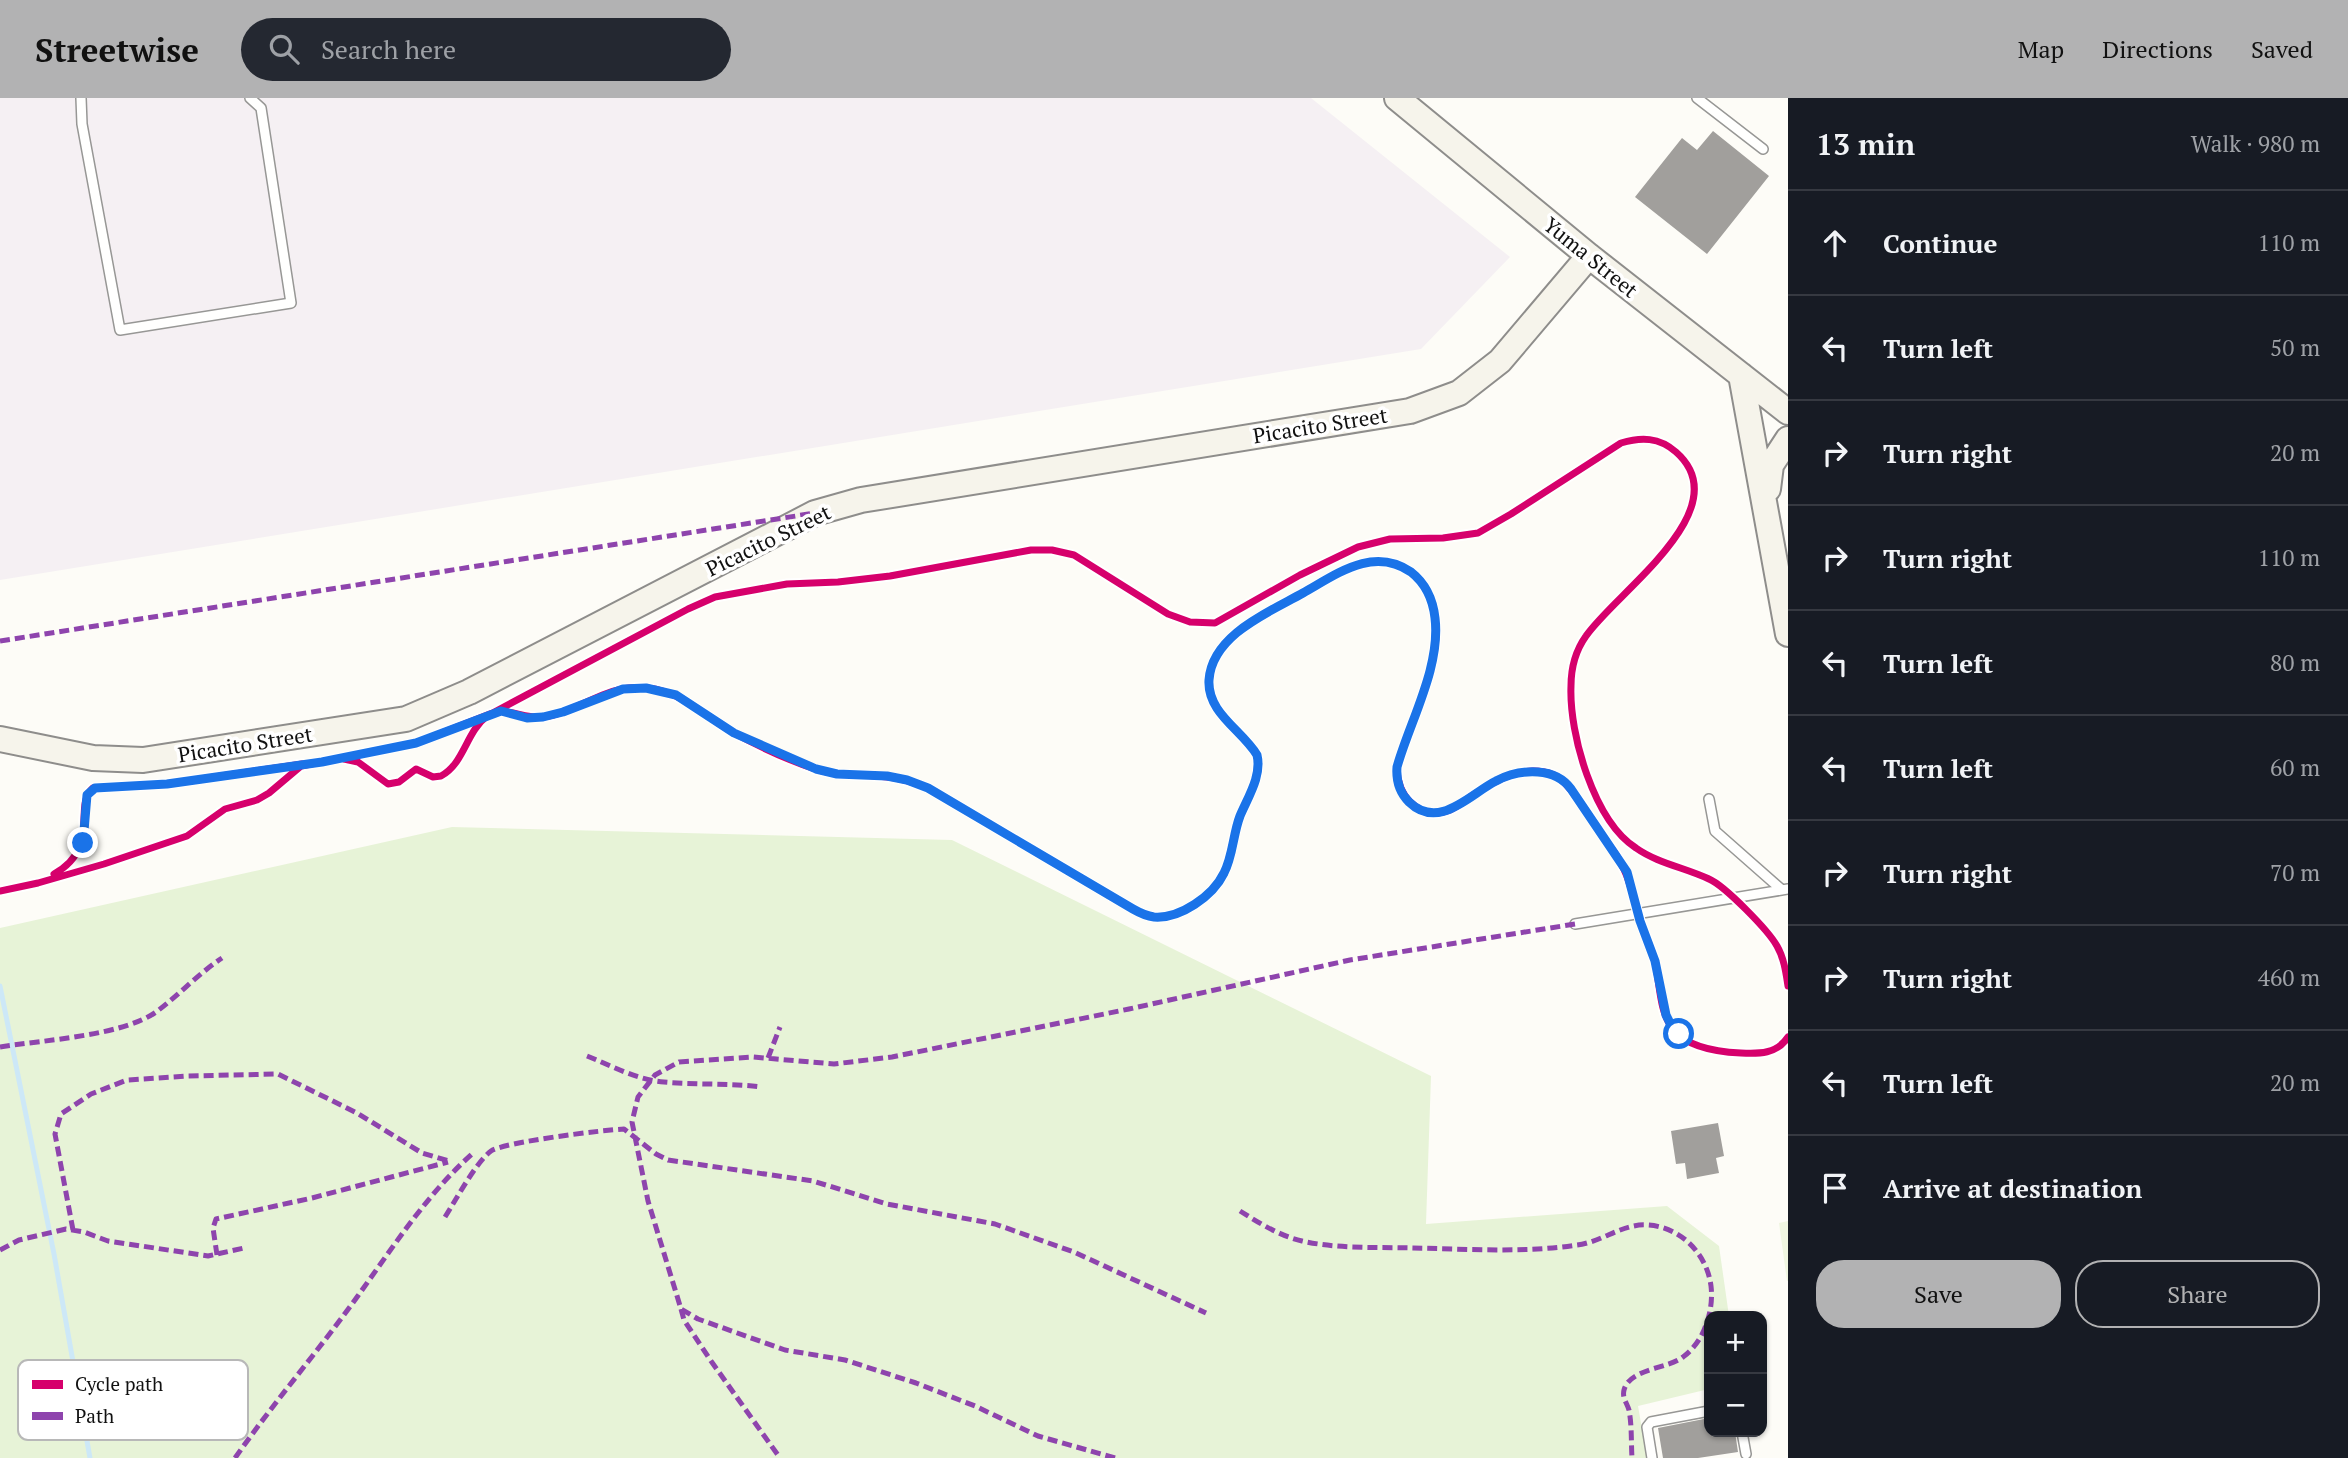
<!DOCTYPE html>
<html lang="en">
<head>
<meta charset="utf-8">
<style>
  body { margin:0; font-family:"PT Serif",serif; background:#242831; color:#f1f3f6 }
  .controls { position:absolute; right:21px; bottom:21px; display:grid; overflow:hidden; border-radius:14px; box-shadow:0 2px 5px #0004 }
  .controls button { width:63px; height:63px; display:grid; place-items:center; padding:0; border:0; border-bottom:2px solid #363941; background:#171b24; color:#f1f3f6; font:35px sans-serif }
  .stop { position:absolute; width:21px; height:21px; margin:-16px; border:5px solid #1a73e8; border-radius:50%; background:#fff }
  .stop.end { background:#1a73e8; border-color:#fff; box-shadow:0 2px 7px #0008 }
  .list { margin:0; padding:0; list-style:none }
  h2 { display:flex; justify-content:space-between; align-items:center; height:91px; margin:0; padding:0 28px; font-size:30px }
  h2 small { font-size:23px; font-weight:400; color:#9ea1a6 }
  .list li { display:grid; grid-template-columns:46px 1fr auto; gap:21px; align-items:center; box-sizing:border-box; height:105px; padding:0 28px; border-top:2px solid #363941 }
  .list b { display:block; font-size:26px; white-space:nowrap }
  .list em { font-size:23px; font-style:normal; color:#9ea1a6 }
  .actions { display:flex; gap:14px; padding:21px 28px }
  .actions a { flex:1; padding:16px 0; border:2px solid #b2b2b3; border-radius:28px; text-align:center; font-size:24px; color:#b2b2b3 }
  .actions .main { background:#b2b2b3; color:#111 }
  .icon { flex:none; width:38px; height:38px; fill:none; stroke:currentColor; stroke-width:2; stroke-linecap:round; stroke-linejoin:round }
  .map { position:relative; flex:none; width:1788px; height:1360px; overflow:hidden }
  header { display:flex; align-items:center; gap:42px; box-sizing:border-box; height:98px; padding:0 35px; background:#b2b2b3; color:#111 }
  header strong { font-size:33px }
  nav { display:flex; gap:38px; margin-inline-start:auto; font-size:24px }
  .search { width:490px; height:63px; background:#242831; display:flex; align-items:center; gap:18px; box-sizing:border-box; padding:0 24px; border-radius:38px; color:#9ea1a6; font-size:26px }
  main { display:flex }
  aside { flex:1; background:#171b24 }
  .map>svg:first-child { display:block }
</style>
</head>
<body>
<header>
<strong>Streetwise</strong>
<div class="search"><svg class="icon" aria-label="search" viewBox="0 0 24 24"><circle cx="10" cy="10" r="6"/><path d="M15 15l6 6"/></svg>Search here</div>
<nav><a>Map</a><a>Directions</a><a>Saved</a></nav>
</header>
<main>
<div class="map">
<svg width="1788" height="1360" viewBox="0 0 1788 1360">
  <rect width="100%" height="100%" fill="#fdfcf7"/>
  <path fill="#f5f0f3" d="M0,0h1311l199,159 -89,92 -1421,231z"/>
  <path fill="#e7f3d7" d="M452,729l500,13 479,236 -5,148 241,-18 52,40 10,70h-20v73l-71,17 9,52h-1647v-530z"/>
  <path fill="#f0f6e1" d="M1788,1123v60h-1l-8,-58z"/>
  <g fill="none" stroke-linecap="round" stroke-linejoin="round">
    <path stroke="#cde8f7" stroke-width="5" d="M0,888l54,268 36,204"/>
  </g>
  <path fill="#a19f9c" d="M1713,33l56,45 -62,78 -72,-57 47,-59 15,12z
    M1718,1025l6,33 -8,2 3,15 -32,6 -2,-16 -9,1 -5,-33z
    M1709,1320v14h26l3,20 -40,6h-35l-5,-30z"/>
  <g fill="none" stroke-linecap="round" stroke-linejoin="round">
    <g stroke="#979795" stroke-width="12">
      <path id="lane" d="M81,0l1,26 38,206 171,-27 -30,-195 -11,-10
        M1697,0l66,51
        M1709,701l6,32 67,59
        M1575,826l213,-35
        M1742,1334l4,22
        M1652,1360l-5,-31 4,-5 58,-11"/>
    </g>
    <g stroke="#8e8d8b" stroke-width="28">
      <path id="secondary" d="M1397,0l192,158 199,156
        M1741,277l47,259
        M1768,391l3,-24 17,-26
        M0,641l93,19 50,2 263,-41 63,-27 346,-179 46,-13 549,-89 49,-18 41,-32 89,-105"/>
    </g>
    <use href="#lane" stroke="#fffffe" stroke-width="9"/>
    <use href="#secondary" stroke="#f6f4eb" stroke-width="24"/>
    <path stroke="#8e44ad" stroke-width="5" stroke-dasharray="10 5" stroke-linecap="butt" d="M0,543l815,-128
      M0,949c43,-7 122,-11 156,-35 23,-17 42,-38 66,-54
      M587,958c25,10 50,24 77,26 33,3 66,1 98,5
      M768,960l12,-31
      M1240,1113c19,12 40,25 62,30 35,8 75,6 111,7 54,1 111,5 164,-3 25,-3 46,-22 71,-20 33,2 59,29 63,61 3,25 -7,56 -28,71 -15,12 -53,11 -59,33 -2,8 3,13 5,20 3,16 2,32 3,48
      M445,1119c11,-17 31,-55 46,-66 13,-9 112,-21 133,-22l32,25 12,6 145,21 74,23 108,20 79,28 132,61
      M73,1132l-18,-96 6,-20 30,-20 36,-14 60,-4 91,-2 79,39 65,40 27,8
      M0,1152l19,-10 47,-11 18,3 24,9 100,15 36,-8
      M217,1157l-4,-27 3,-9 96,-21 136,-36
      M681,1211l3,11 27,41 69,97
      M235,1360c37,-53 79,-102 117,-154 38,-52 72,-107 120,-150
      M1115,1360l-77,-22 -63,-30 -59,-23 -71,-23 -60,-10 -87,-31 -17,-10 -33,-108 -16,-79 6,-25 17,-22 24,-13 74,-5 81,7 58,-7 237,-48 221,-49 225,-36"/>
    <g stroke="#fff" stroke-width="11">
      <path id="cycleway" d="M344,661l14,3 30,22 11,-2 17,-13 17,8 8,-1c23,-12 25,-44 46,-60l201,-107 27,-12 72,-13 51,-2 52,-6 141,-26h21l22,5 94,59 22,8 25,1 85,-48 58,-28 32,-8 53,-1 35,-5 33,-19 110,-71c20,-6 38,-6 55,9 65,57 -61,141 -90,184 -10,14 -15,32 -15,50 -2,48 23,135 65,162 21,15 50,20 73,31 16,7 59,51 68,67 7,12 9,27 11,40
        M54,776c48,-27 18,-68 39,-86l74,-4 135,-20
        M0,793l38,-8 66,-19 83,-28 38,-27 32,-9 12,-7 32,-27 115,-23 79,-31c16,-3 31,7 48,5 30,-4 56,-26 86,-29 45,-5 70,25 105,45 26,14 56,28 84,37 22,7 46,4 69,7 14,1 28,6 41,11l205,121c7,4 13,7 21,8 26,2 59,-21 70,-44 8,-17 9,-39 16,-57 8,-19 22,-40 17,-61 -15,-25 -50,-42 -48,-75 3,-45 60,-68 94,-87 34,-19 70,-47 108,-21 14,11 22,28 24,46 6,49 -25,103 -38,149 -1,27 22,54 50,44 9,-3 16,-9 23,-14 24,-16 54,-34 84,-22 17,7 45,57 58,74 18,24 20,47 29,74 4,13 11,26 14,39 5,21 4,50 18,67 15,19 45,23 68,24 18,1 36,1 47,-16"/>
    </g>
    <use href="#cycleway" stroke="#d6006c" stroke-width="7"/>
  </g>
  <g fill="none" stroke-linecap="round" stroke-linejoin="round">
    <path stroke="#1a73e8" stroke-width="9" d="M83,745l4,-48 8,-7 72,-4 155,-22 94,-19 85,-32 26,7 16,-1 20,-5 60,-23 23,-1 30,7 58,38 82,36 21,5 50,2 20,4 21,8 205,121c7,4 13,7 21,8 26,2 59,-21 70,-44 9,-17 9,-39 16,-57 8,-19 22,-40 17,-61 -15,-25 -50,-42 -48,-75 3,-45 60,-68 94,-87 34,-19 70,-47 108,-21 14,11 22,28 24,46 6,49 -25,103 -38,149 -1,13 3,26 12,35 30,29 61,-8 87,-21 13,-7 28,-10 42,-9 14,1 25,6 33,17l56,83 13,49 15,40 11,54 6,12 7,7"/>
  </g>
  <g text-anchor="middle" dominant-baseline="central" stroke-width="7" stroke-linejoin="round" paint-order="stroke">
    <g font-size="21" fill="#111" stroke="#fff">
      <text transform="translate(1591 159) rotate(39)">Yuma Street</text>
      <text transform="translate(1320 327) rotate(-9)">Picacito Street</text>
      <text transform="translate(768 442) rotate(-26)">Picacito Street</text>
      <text transform="translate(245 646) rotate(-9)">Picacito Street</text>
    </g>
  </g>
  <rect x="18" y="1262" width="230" height="80" rx="10" fill="#fff" stroke="#b8b8b8" stroke-width="2"/>
  <rect x="32" y="1282" width="31" height="9" fill="#d6006c"/>
  <rect x="32" y="1314" width="31" height="8" fill="#8e44ad"/>
  <g font-size="19" fill="#111">
    <text x="75" y="1293">Cycle path</text>
    <text x="75" y="1325">Path</text>
  </g>
</svg>
<div class="controls">
<button>+</button>
<button>−</button>
</div>
<div class="stop" style="left:1679px;top:936px"></div>
<div class="stop end" style="left:83px;top:745px"></div>
</div>
<aside>
<h2>13 min<small>Walk · 980 m</small></h2>
<ul class="list">
<li><svg class="icon" aria-label="ahead" viewBox="0 0 24 24"><path d="M12 20V5M6 11l6-6 6 6"/></svg><div><b>Continue</b></div><em>110 m</em></li>
<li><svg class="icon" aria-label="left" viewBox="0 0 24 24"><path d="M17 20v-9H6M10 6l-5 5 5 5"/></svg><div><b>Turn left</b></div><em>50 m</em></li>
<li><svg class="icon" aria-label="right" viewBox="0 0 24 24"><path d="M7 20v-9h11M14 6l5 5-5 5"/></svg><div><b>Turn right</b></div><em>20 m</em></li>
<li><svg class="icon" aria-label="right" viewBox="0 0 24 24"><path d="M7 20v-9h11M14 6l5 5-5 5"/></svg><div><b>Turn right</b></div><em>110 m</em></li>
<li><svg class="icon" aria-label="left" viewBox="0 0 24 24"><path d="M17 20v-9H6M10 6l-5 5 5 5"/></svg><div><b>Turn left</b></div><em>80 m</em></li>
<li><svg class="icon" aria-label="left" viewBox="0 0 24 24"><path d="M17 20v-9H6M10 6l-5 5 5 5"/></svg><div><b>Turn left</b></div><em>60 m</em></li>
<li><svg class="icon" aria-label="right" viewBox="0 0 24 24"><path d="M7 20v-9h11M14 6l5 5-5 5"/></svg><div><b>Turn right</b></div><em>70 m</em></li>
<li><svg class="icon" aria-label="right" viewBox="0 0 24 24"><path d="M7 20v-9h11M14 6l5 5-5 5"/></svg><div><b>Turn right</b></div><em>460 m</em></li>
<li><svg class="icon" aria-label="left" viewBox="0 0 24 24"><path d="M17 20v-9H6M10 6l-5 5 5 5"/></svg><div><b>Turn left</b></div><em>20 m</em></li>
<li><svg class="icon" aria-label="arrive" viewBox="0 0 24 24"><path d="M6 21V4h12l-3 4 3 4H6"/></svg><div><b>Arrive at destination</b></div></li>
</ul>
<div class="actions"><a class="main">Save</a><a>Share</a></div>
</aside>
</main>
</body>
</html>
